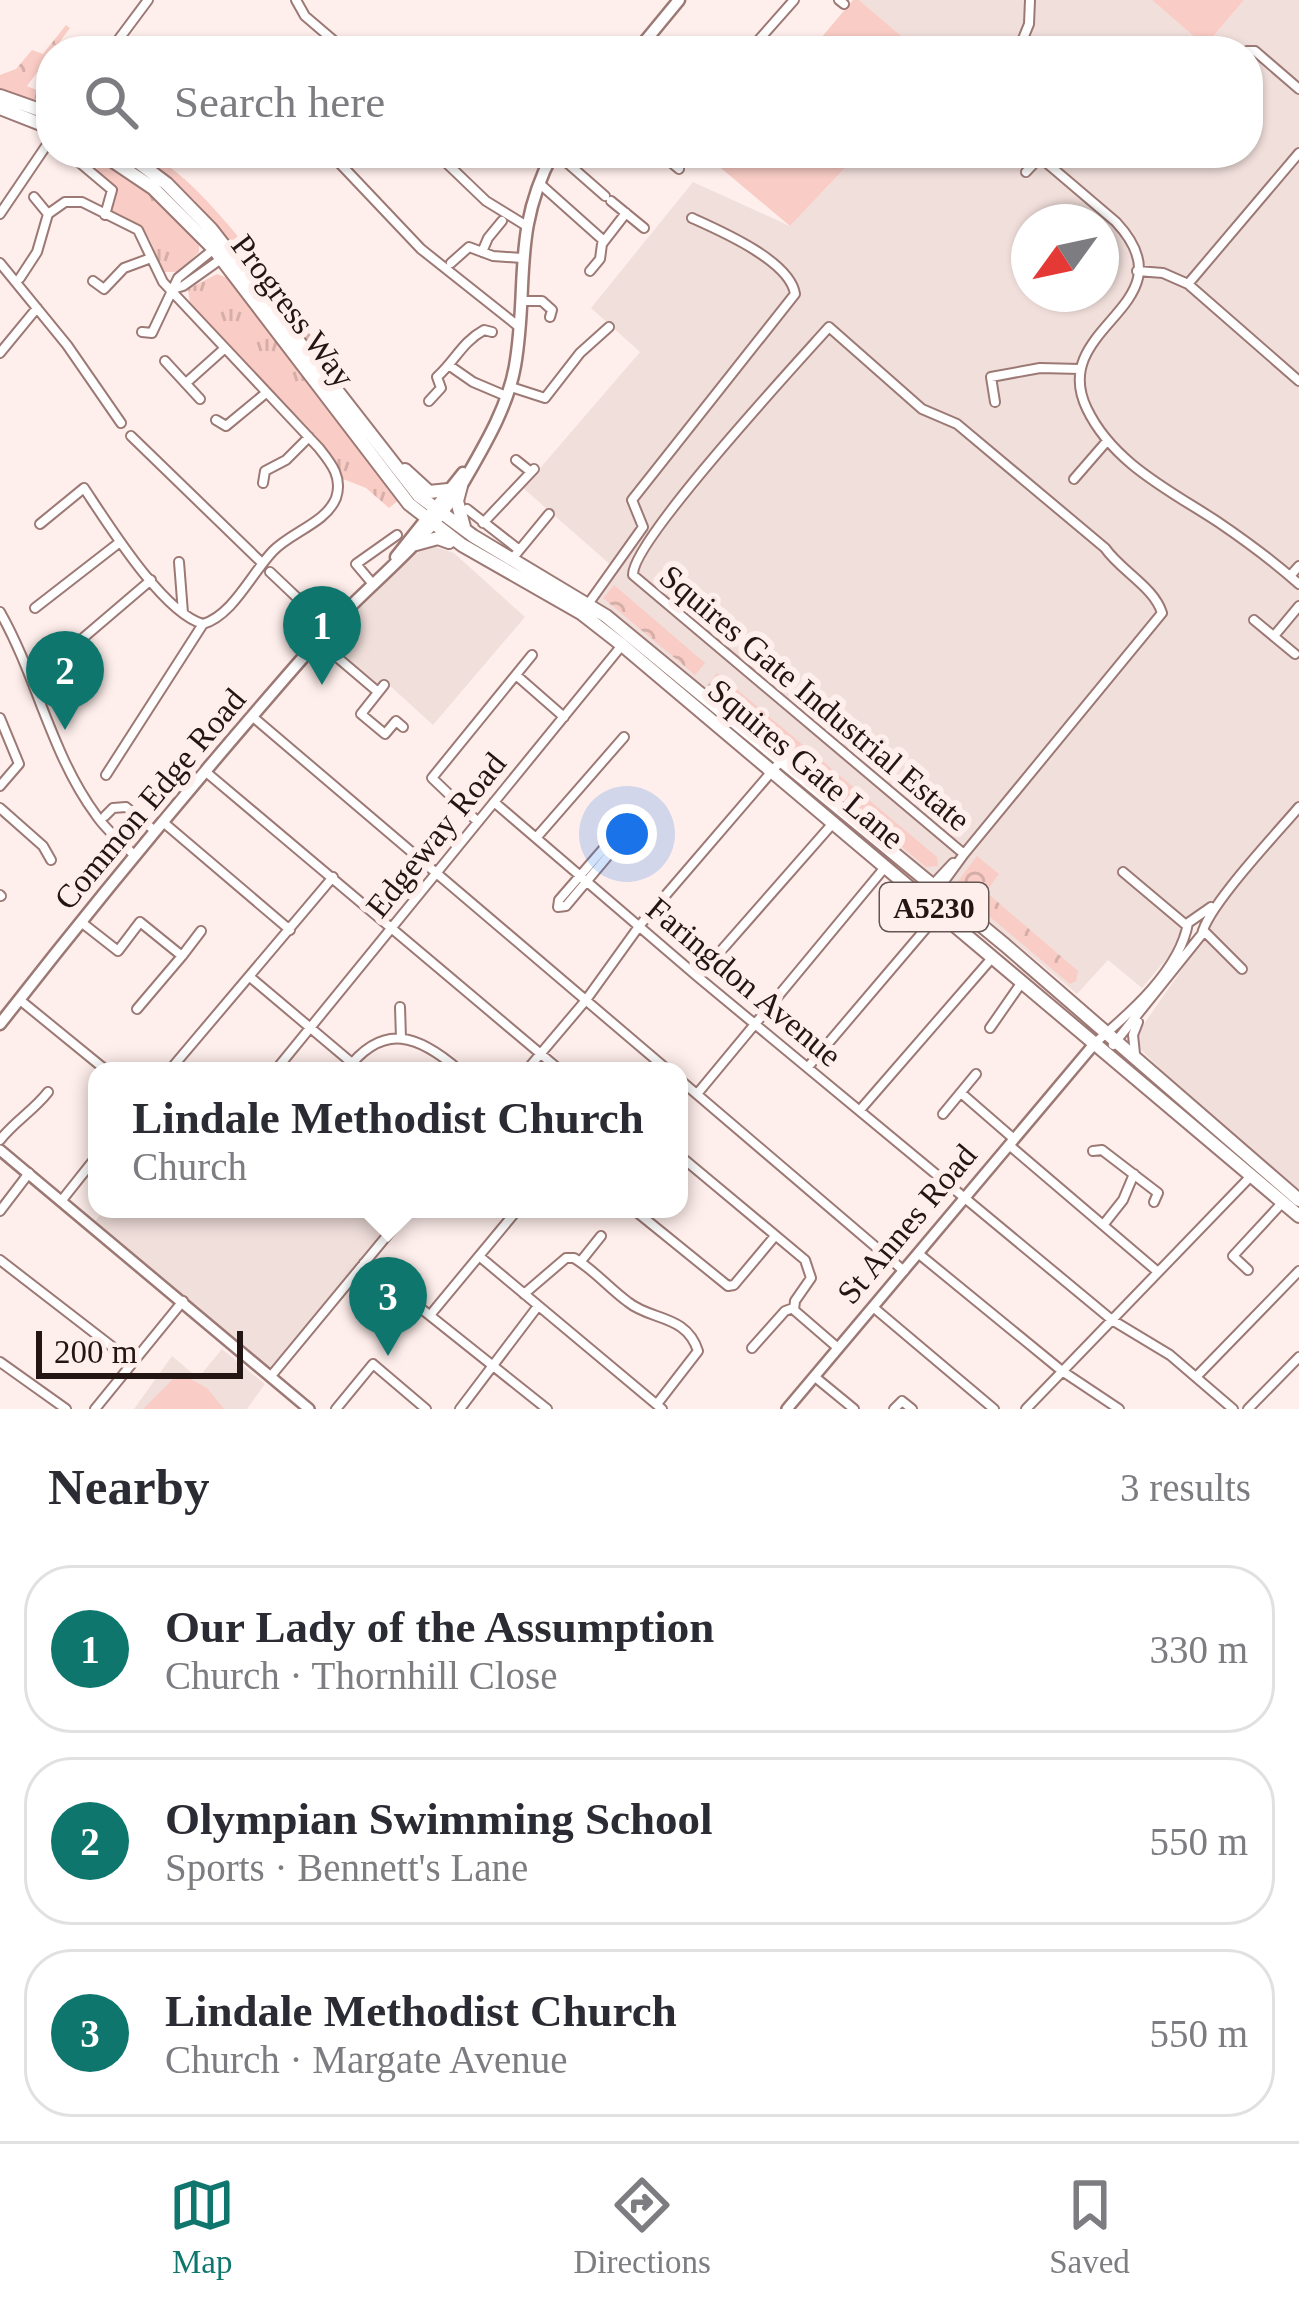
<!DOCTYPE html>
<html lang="en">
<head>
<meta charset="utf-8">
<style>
  body { margin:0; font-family:"Times New Roman",serif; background:#f2f2f3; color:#2b2b33 }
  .compass { position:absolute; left:1011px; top:204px; width:108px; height:108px; border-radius:50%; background:#fff; box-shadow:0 3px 9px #0004; rotate:237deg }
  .scale { position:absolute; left:36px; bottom:30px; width:207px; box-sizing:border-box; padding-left:12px; border:6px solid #231513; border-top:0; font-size:33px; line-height:42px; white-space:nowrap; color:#231513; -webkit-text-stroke:9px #ffefec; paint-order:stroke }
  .you { position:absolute; left:627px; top:834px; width:42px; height:42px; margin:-30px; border:9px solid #fff; border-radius:50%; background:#1a73e8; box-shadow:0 0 0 18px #1a73e833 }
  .badge { display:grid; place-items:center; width:78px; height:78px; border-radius:50%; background:#0f766e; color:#fff; font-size:39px; font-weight:700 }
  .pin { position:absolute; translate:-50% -99px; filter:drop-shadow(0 3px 6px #0008) }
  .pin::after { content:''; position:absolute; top:63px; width:42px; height:36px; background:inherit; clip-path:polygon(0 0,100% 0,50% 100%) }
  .popup { position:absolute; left:88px; top:1062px; width:600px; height:156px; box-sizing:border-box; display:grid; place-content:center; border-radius:24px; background:#fff; filter:drop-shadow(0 3px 9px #0005); font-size:39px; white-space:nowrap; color:#7c7c81 }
  .popup b { font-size:45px; color:#2b2b33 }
  .popup::after { content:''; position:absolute; left:50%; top:100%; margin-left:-24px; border:24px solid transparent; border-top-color:#fff }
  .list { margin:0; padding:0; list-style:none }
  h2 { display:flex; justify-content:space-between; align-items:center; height:156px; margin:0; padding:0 48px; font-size:51px }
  h2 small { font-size:39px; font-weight:400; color:#7c7c81 }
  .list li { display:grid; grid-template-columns:78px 1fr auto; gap:36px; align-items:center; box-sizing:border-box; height:168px; margin:0 24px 24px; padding:0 24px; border:3px solid #e1e1e2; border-radius:48px }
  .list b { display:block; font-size:45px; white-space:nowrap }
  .list p { margin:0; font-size:39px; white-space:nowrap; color:#7c7c81 }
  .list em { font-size:39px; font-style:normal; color:#7c7c81 }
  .icon { flex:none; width:66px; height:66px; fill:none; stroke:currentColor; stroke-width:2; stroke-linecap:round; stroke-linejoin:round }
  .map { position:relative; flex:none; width:1299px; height:1409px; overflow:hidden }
  .search { position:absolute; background:#fff; box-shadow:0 3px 9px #0004; left:36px; right:36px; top:36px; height:132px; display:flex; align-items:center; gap:30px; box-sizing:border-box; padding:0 42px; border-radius:48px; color:#7c7c81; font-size:45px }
  .sheet { height:732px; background:#fff }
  nav { display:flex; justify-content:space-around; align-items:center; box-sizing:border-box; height:168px; border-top:3px solid #e1e1e2; background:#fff; font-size:33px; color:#7c7c81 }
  nav a { display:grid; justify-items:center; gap:6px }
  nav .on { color:#0f766e }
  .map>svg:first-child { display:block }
</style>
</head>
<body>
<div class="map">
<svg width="1299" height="1409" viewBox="0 0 1299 1409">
  <defs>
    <pattern id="grass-tufts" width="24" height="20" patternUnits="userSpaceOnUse" patternTransform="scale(3)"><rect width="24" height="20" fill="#f9ccc5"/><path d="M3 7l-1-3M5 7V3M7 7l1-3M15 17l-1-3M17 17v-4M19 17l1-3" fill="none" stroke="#d5aea8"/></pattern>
    <pattern id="forest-crowns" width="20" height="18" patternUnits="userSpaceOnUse" patternTransform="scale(3)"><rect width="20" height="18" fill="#f9ccc5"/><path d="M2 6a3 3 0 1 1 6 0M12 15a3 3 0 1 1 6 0" fill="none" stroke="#d5aea8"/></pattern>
  </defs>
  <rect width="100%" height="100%" fill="#ffefec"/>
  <path fill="#f1dfdb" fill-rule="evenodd" d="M859,0h293l53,46 39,-46h55v1191l-97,-81 -64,-63 -1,-13 73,-105 5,-22 -26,9 -20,40 -27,32 -34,-28 -31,34 -131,-109 -6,7 -355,-291 27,-35 -89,-78 117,-136 -49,-44 102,-126 97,44 69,-73h389v-102h-329zM1029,222h72v72h-72z
    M430,545l24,8 71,64 -92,108 -45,-41h-10l-53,-43 70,-75z
    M105,1209h271l20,16 -125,151 -179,-151z
    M222,1349l43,35 -18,25h-113l38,-53 26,22z"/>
  <path fill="url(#grass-tufts)" d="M102,159l39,26 58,54v13l-20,20h-16c-19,-49 -12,-37 -55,-62l5,-16 -20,-19z
    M217,274l11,4 172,221 -11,9 -23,-20 -23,-9c-15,-42 -58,-71 -88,-103 -23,-23 -43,-48 -65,-72l-2,-15z"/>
  <path fill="url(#forest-crowns)" d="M66,25l4,3 -43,58 24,10v11l-51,-19v-13l16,-6 16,-19 11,4z
    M137,153c50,0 155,153 183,196l-8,2 -10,-12 -108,-139z
    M614,585l91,78 -10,12 -92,-77z
    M717,673l220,184 1,9 -12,1 -12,-10 -207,-171z
    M977,856l22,18 -13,18 92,79 -2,10 -6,3 -110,-92 -4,-8z"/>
  <path fill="#f9ccc5" d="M853,0h6l60,51h-109z
    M1152,0h92l-39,46z
    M725,153h134l-69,73 -74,-62z
    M179,1373l28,15 17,21h-81z"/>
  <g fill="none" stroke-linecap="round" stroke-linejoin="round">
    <g stroke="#9c7974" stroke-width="12">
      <path id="minor" d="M296,0l9,16 41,35
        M839,0l5,4
        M110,51l38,-51
        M749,51l45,-51
        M1018,51l11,-27 1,-24
        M1247,51h8l44,38
        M330,153l91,96 97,77
        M436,153l50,48 39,24
        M556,153l49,43
        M660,153l19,16
        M1035,153l81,69c78,84 -70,103 -29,187 26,54 82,81 131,113 28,19 55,39 81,62
        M80,163l32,27 -7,25
        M1026,172l14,-15
        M539,183l65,58
        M34,197l14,17
        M611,201l33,27
        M0,214l46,-68
        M482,252l6,-14 14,-17
        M0,263l67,82 54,78
        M451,263l18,-16 24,9 29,2
        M590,271l10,-12 2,-15 24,-31
        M1137,271l26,2 25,11 111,97
        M20,278l17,-26 11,-38 17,-12h17l56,28 25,52 156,166c12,15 24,29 17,50 -10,25 -45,34 -63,53 -22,23 -40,64 -70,73 -40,-11 -95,-100 -119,-136l-44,36
        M93,281l11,8 20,-21 27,-10
        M1188,284l111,-131
        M173,289l10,-3 38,-27
        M521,301h21l10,9 -2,7
        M142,332l10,1 26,-55 36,-29
        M0,353l37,-45
        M165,361l35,38
        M450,366l23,16 33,14
        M186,383l38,-34
        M511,387l34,11 35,-45 29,-26
        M429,401l12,-13 -4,-11c18,-16 25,-35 47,-47l8,2
        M995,402l-4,-25 49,-9 40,1
        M216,420l10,6 40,-33
        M131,436l131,127
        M516,460l15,12
        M1074,479l33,-38
        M263,483l2,-12 21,-11 23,-23
        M467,509l51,40
        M483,523l51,-54
        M512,559l37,-45
        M179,562l4,51
        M270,572l59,56
        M1290,576l9,-10
        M372,583l-16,-19 41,-29
        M586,607l57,-80 -11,-27 163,-206c-5,-33 -74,-63 -103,-76
        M35,608l85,-66
        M0,612c37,65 51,142 96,203 10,15 25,27 38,40
        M1254,620l41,34
        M1274,636l25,-30
        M318,641l60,51
        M69,650l82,-70
        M516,675l48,42
        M384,685l-23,29 24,20 11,-13 7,6
        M253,717l416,354
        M0,718l19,46 -19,22
        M206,772l355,299
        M106,775l97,-151
        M494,802l204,175 414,343 58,35 63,54
        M0,808l43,38 8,14
        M105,816l8,-8 13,-1 29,24
        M163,822l127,108
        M478,822l-46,-44 100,-123
        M536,838l88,-101
        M605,847l5,3 -3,7 -41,49 -8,1 1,-7z
        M1123,872l63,53
        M0,895l1,1
        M922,896l31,-33
        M929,902l35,-48 198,-241c-8,-26 -41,-42 -57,-65l-148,-124 -35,-15 -93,-82c-32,36 -198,215 -196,248l331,279
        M81,922l37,29 22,-29 42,34 19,-25
        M1204,931l38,38
        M250,977l102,86
        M698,977l136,-155
        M20,1000l87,71
        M400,1007l1,31
        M137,1009l45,-53
        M990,1028l32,-46
        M1095,1043c35,-30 85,-73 93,-120l23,-16
        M1113,1045l89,-111c5,-27 75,-101 97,-127
        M1135,1054l-2,-19 5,-13
        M279,1066l344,-422
        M808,1067l131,-154
        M169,1071l164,-194
        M346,1071c37,-50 73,-36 114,0
        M526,1071l60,-71 54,-75 140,-163
        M679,1079l225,192
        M961,1093l53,46
        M697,1094l189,-228
        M860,1110l132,-152
        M943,1114l33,-40
        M0,1140c15,-19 33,-29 48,-48
        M1009,1145l149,127
        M1093,1151l9,-1 56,43 -4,9
        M679,1155l126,105 6,18 -16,23 -1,9 44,38
        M62,1200l35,-44
        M633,1209l95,77 6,-1 41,-49
        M0,1211l29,-38
        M1104,1224l19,-24 11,-26
        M919,1254l143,117 57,38
        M479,1256l183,153
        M0,1260l132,102
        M581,1261l20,-25
        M364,1263l183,146
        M1248,1270l-15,-14 49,-53
        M524,1294l42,-36h8c20,12 35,30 54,44 23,19 58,12 70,49l-41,53
        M873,1307l121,102
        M431,1314l87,-105
        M752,1348l33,-37 8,-3
        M0,1362l66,47
        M271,1376l138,-167
        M815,1377l39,32
        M1196,1377l103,-106
        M95,1409l88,-108
        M336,1409l37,-45 53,45
        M460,1409l78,-103
        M894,1409l8,-8 10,8
        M1026,1409l226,-234
        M1248,1409l51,-52"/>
    </g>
    <g stroke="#9c7974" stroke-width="14">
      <path id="tertiary" d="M0,1150l309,259
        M787,1409l308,-366"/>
    </g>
    <g stroke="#9c7974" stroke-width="15">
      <path id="secondary" d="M637,51l42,-51
        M396,557l67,-84
        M0,1024c103,-132 210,-261 321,-387 46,-52 106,-94 142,-154 20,-35 45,-76 52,-117 14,-81 -4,-133 38,-213"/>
    </g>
    <g stroke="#9c7974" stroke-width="16">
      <path id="primary" d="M0,96l51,18
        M0,108l51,20
        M101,153l52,35 61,61 195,255 53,41 119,68 41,32 677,571
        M126,153l41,31 44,45 208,267 54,40 133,80 399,329 294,255
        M405,470l24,22 19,-2
        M461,486l-4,15 7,26
        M416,544l22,-6 11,4"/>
    </g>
    <use href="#minor" stroke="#fff" stroke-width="8"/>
    <use href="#tertiary" stroke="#fff" stroke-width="9"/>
    <use href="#secondary" stroke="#fff" stroke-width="10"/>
    <use href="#primary" stroke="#fff" stroke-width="12"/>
  </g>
  <g text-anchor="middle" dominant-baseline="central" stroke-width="12" stroke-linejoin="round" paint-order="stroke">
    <rect fill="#ffefec" stroke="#655654" stroke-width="3" x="880" y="883" width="108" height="48" rx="9"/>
    <g font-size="30" font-weight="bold" fill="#231513">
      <text x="934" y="907">A5230</text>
    </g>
    <g font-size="33" fill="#231513" stroke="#ffefec">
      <text transform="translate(293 311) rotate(53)">Progress Way</text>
      <text transform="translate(815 698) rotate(40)">Squires Gate Industrial Estate</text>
      <text transform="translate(806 764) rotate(40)">Squires Gate Lane</text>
      <text transform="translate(150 799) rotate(-50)">Common Edge Road</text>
      <text transform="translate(436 835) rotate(-51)">Edgeway Road</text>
      <text transform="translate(744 982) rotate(40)">Faringdon Avenue</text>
      <text transform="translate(907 1224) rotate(-50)">St Annes Road</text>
    </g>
  </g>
</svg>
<svg class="compass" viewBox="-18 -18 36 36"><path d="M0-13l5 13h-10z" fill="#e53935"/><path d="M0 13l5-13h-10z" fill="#7c7c81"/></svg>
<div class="scale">200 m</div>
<div class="you"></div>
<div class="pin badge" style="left:322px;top:685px">1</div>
<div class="pin badge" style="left:65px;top:730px">2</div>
<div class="pin badge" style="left:388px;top:1356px">3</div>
<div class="popup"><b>Lindale Methodist Church</b>Church</div>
<div class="search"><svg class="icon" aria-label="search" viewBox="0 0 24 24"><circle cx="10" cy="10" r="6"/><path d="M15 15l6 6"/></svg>Search here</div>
</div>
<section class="sheet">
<h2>Nearby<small>3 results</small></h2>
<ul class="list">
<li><span class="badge">1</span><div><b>Our Lady of the Assumption</b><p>Church · Thornhill Close</p></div><em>330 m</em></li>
<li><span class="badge">2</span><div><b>Olympian Swimming School</b><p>Sports · Bennett's Lane</p></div><em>550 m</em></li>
<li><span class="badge">3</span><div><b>Lindale Methodist Church</b><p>Church · Margate Avenue</p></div><em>550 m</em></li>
</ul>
</section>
<nav>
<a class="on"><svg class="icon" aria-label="map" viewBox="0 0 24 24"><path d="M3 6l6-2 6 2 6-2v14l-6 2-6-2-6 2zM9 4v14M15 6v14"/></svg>Map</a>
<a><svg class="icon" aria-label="directions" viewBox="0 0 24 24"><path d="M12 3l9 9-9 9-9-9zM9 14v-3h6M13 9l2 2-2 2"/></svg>Directions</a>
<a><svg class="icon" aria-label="saved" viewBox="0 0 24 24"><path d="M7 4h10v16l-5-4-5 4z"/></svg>Saved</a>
</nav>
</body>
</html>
